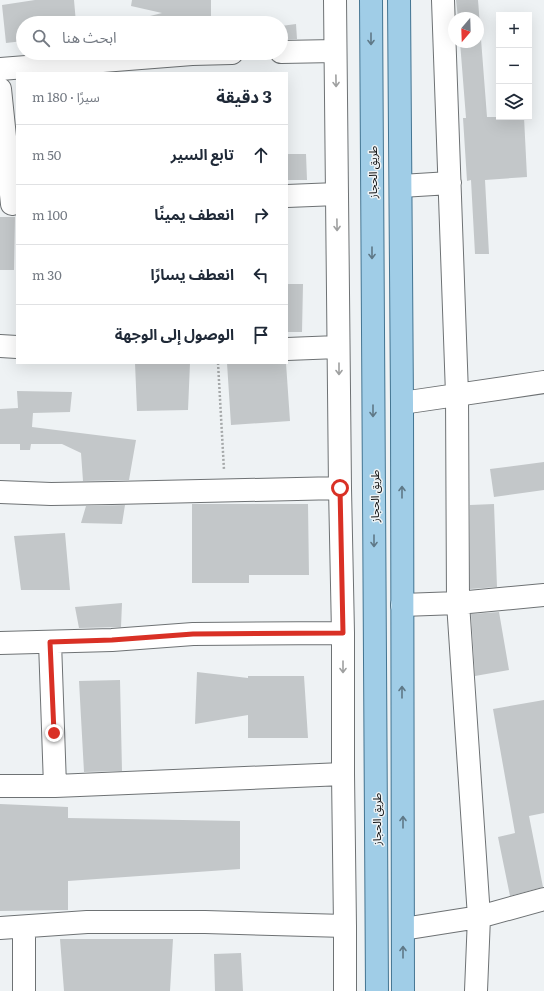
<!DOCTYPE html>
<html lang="ar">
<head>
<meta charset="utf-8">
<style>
  body { margin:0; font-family:Literata,"Noto Sans Arabic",serif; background:#f2f2f3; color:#1f2937; direction:rtl }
  .controls { position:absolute; right:12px; top:12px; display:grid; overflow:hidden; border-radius:0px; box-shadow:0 4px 16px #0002 }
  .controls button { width:36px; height:36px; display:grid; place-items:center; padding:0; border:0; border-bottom:1px solid #e0e1e3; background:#fff; color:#1f2937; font:20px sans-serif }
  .compass { position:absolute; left:448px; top:12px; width:36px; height:36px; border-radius:50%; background:#fff; box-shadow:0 4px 16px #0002; rotate:199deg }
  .stop { position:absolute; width:12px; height:12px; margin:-9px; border:3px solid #d93025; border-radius:50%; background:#fff }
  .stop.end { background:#d93025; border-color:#fff; box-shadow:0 1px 4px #0008 }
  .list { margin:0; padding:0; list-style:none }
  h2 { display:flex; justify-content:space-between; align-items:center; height:52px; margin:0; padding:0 16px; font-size:17px }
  h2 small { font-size:13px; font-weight:400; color:#747a83 }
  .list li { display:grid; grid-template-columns:26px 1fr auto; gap:12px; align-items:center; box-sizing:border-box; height:60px; padding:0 16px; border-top:1px solid #e0e1e3 }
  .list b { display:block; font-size:15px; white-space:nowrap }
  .list em { font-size:13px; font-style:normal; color:#747a83 }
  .icon { flex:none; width:22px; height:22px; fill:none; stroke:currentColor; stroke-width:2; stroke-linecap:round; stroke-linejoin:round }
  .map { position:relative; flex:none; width:544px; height:991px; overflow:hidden; direction:ltr }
  .search { position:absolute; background:#fff; box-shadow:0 4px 16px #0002; left:16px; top:16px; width:272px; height:44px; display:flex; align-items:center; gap:10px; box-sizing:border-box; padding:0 14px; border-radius:22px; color:#747a83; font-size:15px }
  .panel { position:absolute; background:#fff; box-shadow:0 4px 16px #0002; left:16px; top:72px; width:272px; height:292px; border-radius:0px; direction:rtl }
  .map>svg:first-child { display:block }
</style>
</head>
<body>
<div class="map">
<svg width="544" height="991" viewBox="0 0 544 991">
  <rect width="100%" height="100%" fill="#eef2f4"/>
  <path fill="#c3c7c9" d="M35,0h39l2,23h-53v18l-17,2 -4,-38z
    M132,0h79v23h-65v-6l16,-4 -31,-7z
    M456,0h22l9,117h37l3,60 -42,3 4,74h-14l-4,-74 -4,1 -4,-63h3l-6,-76h18v-24h-20z
    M296,24l1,15 -16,1v-14z
    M287,154h19l1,26h-20z
    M0,217h15l-1,53h-14z
    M287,284h16l-1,48h-15z
    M135,363h55l-2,47 -51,1z
    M227,363h59l4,58 -59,4z
    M17,391l55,1 -2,20 -37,1 -1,14 104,13 -7,40 -46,1 -2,-28 -19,-9h-31l-1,6h-10v-6h-20v-35l18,-1z
    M544,462v28l-50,7 -4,-28z
    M192,504h116l1,71h-60v8h-57z
    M494,504l3,83 -27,2v-84z
    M125,505l-3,19 -41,-1 5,-17z
    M65,533l5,57h-49l-7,-54z
    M122,603l-1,24 -42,1 -4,-21z
    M499,612l10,58 -34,6 -4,-62z
    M197,672l51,6v-2h56l4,62h-60v-23l-53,9z
    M120,680l2,91 -38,1 -5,-91z
    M544,700v113l-15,3 14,71 -33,9 -12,-59 17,-4 -22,-124z
    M0,804l68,3v11l172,3v48l-172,12v29l-68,1z
    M60,939h113l-3,52h-106z
    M241,953l2,38h-28l-1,-37z"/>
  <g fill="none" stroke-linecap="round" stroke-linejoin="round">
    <g stroke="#6e7274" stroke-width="24">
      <path id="minor" d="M335,0l5,488 3,145v141l2,152v65
        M443,0l14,394 1,209 21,314 -3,74
        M281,52l54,-1
        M0,69l192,-15 40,-1
        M0,89l12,115
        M401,186l49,-3
        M287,196l50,-2
        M0,346l17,1
        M287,349l51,-2
        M402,403l142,-21
        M0,492l51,2 61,-1 228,-5
        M402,605l56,-2 86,-8
        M50,642l5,144
        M0,643l112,-3 81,-6 150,-1
        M0,786h55l288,-12
        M0,928l87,-6h118l140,4
        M403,929l76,-12 65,-18
        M24,991v-64"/>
    </g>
    <g stroke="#447592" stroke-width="24">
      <path id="major" d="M371,0l6,991
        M399,0l3,403 1,588"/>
    </g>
    <path stroke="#a6a9aa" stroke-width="2.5" stroke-dasharray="2 2" stroke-linecap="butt" d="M218,363l6,107"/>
    <use href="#minor" stroke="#fff" stroke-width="22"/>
    <use href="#major" stroke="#a0cde7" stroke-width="22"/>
  </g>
  <defs><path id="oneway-shaft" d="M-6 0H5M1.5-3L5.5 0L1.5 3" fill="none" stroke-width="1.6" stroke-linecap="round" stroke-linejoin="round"/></defs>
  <g stroke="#5f7887">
    <use href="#oneway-shaft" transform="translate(371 39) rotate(90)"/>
    <use href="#oneway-shaft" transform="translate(372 253) rotate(90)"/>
    <use href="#oneway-shaft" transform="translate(373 411) rotate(90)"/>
    <use href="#oneway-shaft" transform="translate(402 492) rotate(-90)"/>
    <use href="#oneway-shaft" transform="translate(374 541) rotate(90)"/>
    <use href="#oneway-shaft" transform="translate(402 692) rotate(-90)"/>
    <use href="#oneway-shaft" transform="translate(403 822) rotate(-90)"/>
    <use href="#oneway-shaft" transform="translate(403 952) rotate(-90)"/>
  </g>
  <g stroke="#9fa0a0">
    <use href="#oneway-shaft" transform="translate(336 81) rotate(89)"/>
    <use href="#oneway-shaft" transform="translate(337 225) rotate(89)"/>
    <use href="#oneway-shaft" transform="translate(339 369) rotate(90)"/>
    <use href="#oneway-shaft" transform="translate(343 667) rotate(90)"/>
  </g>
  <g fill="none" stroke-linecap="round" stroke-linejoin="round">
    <path stroke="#d93025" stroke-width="5" d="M54,733l-4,-91 62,-2 81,-6 150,-1 -3,-145"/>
  </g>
  <g text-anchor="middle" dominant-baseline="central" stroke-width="3" stroke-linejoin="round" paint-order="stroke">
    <g font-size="11" fill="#101112" stroke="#eef2f4">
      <text transform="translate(372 172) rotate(-90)">طريق الحجاز</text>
      <text transform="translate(374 496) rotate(-90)">طريق الحجاز</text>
      <text transform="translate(376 819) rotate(-90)">طريق الحجاز</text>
    </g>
  </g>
</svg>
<div class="controls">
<button>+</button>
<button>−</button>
<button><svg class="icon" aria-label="layers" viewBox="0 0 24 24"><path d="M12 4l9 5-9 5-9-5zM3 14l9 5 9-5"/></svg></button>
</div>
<svg class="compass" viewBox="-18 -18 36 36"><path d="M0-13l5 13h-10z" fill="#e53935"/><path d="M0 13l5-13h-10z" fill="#747a83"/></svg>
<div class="stop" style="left:340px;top:488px"></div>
<div class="stop end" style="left:54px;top:733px"></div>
<div class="search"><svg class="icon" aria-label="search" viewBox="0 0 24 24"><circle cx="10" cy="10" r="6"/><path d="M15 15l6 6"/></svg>ابحث هنا</div>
<section class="panel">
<h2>3 دقيقة<small>سيرًا · 180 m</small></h2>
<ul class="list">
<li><svg class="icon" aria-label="ahead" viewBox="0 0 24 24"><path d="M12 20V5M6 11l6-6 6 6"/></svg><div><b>تابع السير</b></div><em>50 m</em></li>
<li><svg class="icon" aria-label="right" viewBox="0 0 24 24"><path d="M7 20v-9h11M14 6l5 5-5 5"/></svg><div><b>انعطف يمينًا</b></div><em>100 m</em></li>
<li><svg class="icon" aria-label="left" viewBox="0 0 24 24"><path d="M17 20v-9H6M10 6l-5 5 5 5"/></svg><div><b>انعطف يسارًا</b></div><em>30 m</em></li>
<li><svg class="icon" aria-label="arrive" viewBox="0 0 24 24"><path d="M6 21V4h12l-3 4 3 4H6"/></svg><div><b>الوصول إلى الوجهة</b></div></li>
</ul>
</section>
</div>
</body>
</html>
